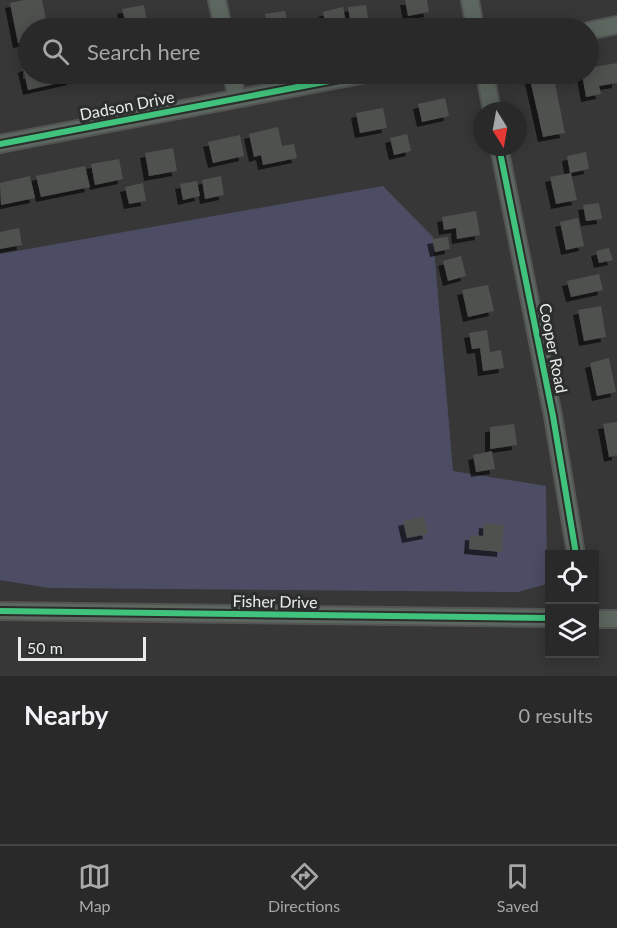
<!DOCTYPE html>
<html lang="en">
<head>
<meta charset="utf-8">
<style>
  body { margin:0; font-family:Lato,sans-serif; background:#343534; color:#f1f3f6 }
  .controls { position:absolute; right:18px; bottom:18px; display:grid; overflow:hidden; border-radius:0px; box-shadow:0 3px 15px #0003 }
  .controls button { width:54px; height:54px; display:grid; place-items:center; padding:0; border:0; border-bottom:2px solid #444545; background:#282928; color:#f1f3f6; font:30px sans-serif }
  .compass { position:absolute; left:473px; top:102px; width:54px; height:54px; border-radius:50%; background:#282928; box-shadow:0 3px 15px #0003; rotate:169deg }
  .scale { position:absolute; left:18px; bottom:15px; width:128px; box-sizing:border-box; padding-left:6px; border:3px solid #e9ebea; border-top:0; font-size:16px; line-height:21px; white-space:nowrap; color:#e9ebea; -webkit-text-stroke:4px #2b2e2c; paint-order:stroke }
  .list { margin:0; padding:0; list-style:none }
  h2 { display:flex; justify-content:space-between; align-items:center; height:78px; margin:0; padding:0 24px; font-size:26px }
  h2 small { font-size:20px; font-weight:400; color:#a5a6a8 }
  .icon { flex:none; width:33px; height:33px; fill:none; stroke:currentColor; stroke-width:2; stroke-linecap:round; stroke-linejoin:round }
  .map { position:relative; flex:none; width:617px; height:676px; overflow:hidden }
  .search { position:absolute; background:#282928; box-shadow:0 3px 15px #0003; left:18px; right:18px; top:18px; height:66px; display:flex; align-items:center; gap:15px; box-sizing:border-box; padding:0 21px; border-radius:33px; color:#a5a6a8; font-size:22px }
  .sheet { height:168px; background:#282928 }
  nav { display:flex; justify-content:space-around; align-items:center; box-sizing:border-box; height:84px; border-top:2px solid #444545; background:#282928; font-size:16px; color:#a5a6a8 }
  nav a { display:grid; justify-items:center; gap:3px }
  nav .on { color:#aaacab }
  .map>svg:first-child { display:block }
</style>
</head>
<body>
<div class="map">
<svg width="617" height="676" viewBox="0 0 617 676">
  <defs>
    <filter id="shadow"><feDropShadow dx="-5" dy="5" stdDeviation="0" flood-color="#0009"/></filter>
  </defs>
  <rect width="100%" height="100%" fill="#363736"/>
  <path fill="#4c4d65" d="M383,186l50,51 20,234 93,15 1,98 -29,8 -469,-4 -49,-8v-326z"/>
  <path fill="#505150" filter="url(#shadow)" d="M24,0h18l6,28h-20v13l-10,2 -8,-40z
    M405,0h22l2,12 -21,4z
    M144,5l4,23h-21l-5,-19z
    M366,5l3,19 -18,3 -3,-20z
    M343,7l4,20 -21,1 -3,-16z
    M285,11l4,17h-21l-3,-14z
    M617,63v20l-18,3 2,8 -15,3 -4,-23h6v-6z
    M28,66v8h42l2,6 -44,10 -5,-22z
    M553,74l12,59 -22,4 -13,-58z
    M445,98l4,18 -27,6 -4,-18z
    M383,108l4,20 -27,5 -4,-20z
    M278,127l4,19 12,-2 3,14 -34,7 -2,-10 -7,2 -5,-23z
    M407,134l4,17 -17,4 -4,-17z
    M240,135l4,21 -31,7 -5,-21z
    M173,148l4,23 -28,5 -4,-23z
    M586,152l3,17 -19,4 -3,-17z
    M119,159l4,20 -28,6 -4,-21z
    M85,166l5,21 -49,10 -5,-21z
    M571,173l6,27 -21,4 -6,-27z
    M30,176l5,22 -34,7 -1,-22z
    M221,176l3,19 -19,4 -3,-19z
    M197,181l3,15 -17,4 -3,-16z
    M143,183l3,18 -17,3 -4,-17z
    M599,203l3,16 -16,2 -3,-16z
    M476,211l4,24 -23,4 -1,-11 -12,2 -2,-13z
    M578,218l6,28 -18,4 -6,-28z
    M19,228l3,17 -22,4v-17z
    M448,237l2,12 -15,3 -3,-13z
    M609,248l4,12 -14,3 -3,-12z
    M461,256l5,20 -18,5 -5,-20z
    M599,274l4,16 -32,7 -4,-16z
    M488,285l6,26 -26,6 -6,-27z
    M601,306l5,31 -22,4 -6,-31z
    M487,330l3,22 11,-2 3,18 -21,3 -3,-23 -8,1 -3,-16z
    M609,358l7,34 -19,4 -7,-33z
    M617,422v33l-8,2 -6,-33z
    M514,424l3,21 -27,4v-22z
    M492,451l3,18 -19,3 -3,-17z
    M424,516l4,18 -21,4 -4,-17z
    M484,523l20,2 -2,27 -33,-3 1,-14 13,1z"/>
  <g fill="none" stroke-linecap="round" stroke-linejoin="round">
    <g stroke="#535453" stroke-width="20">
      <path id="street" d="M217,0l6,28
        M470,0l5,28
        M588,31l29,-6
        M232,74l5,24
        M485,74l7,37
        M0,144l366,-70
        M499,147l54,269 23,138
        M0,611l550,7
        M594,619h23"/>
    </g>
    <use href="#street" stroke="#5c675f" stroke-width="16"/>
    <g stroke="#2b2e2c" stroke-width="10">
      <path id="cycleway" d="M0,144l366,-70
        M499,147l54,269 23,138
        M0,611l550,7"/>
    </g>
    <use href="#cycleway" stroke="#40c37c" stroke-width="6"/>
  </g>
  <g text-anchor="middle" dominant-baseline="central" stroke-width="6" stroke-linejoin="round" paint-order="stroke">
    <g font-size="16" fill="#e9ebea" stroke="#2b2e2c">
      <text transform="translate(127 105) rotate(-11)">Dadson Drive</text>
      <text transform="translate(554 348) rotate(79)">Cooper Road</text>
      <text transform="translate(275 601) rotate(1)">Fisher Drive</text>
    </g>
  </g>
</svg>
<div class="controls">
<button><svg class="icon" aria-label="locate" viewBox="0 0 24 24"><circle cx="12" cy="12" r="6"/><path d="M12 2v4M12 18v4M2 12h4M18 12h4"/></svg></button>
<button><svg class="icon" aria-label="layers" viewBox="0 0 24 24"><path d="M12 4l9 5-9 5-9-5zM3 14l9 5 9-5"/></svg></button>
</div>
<svg class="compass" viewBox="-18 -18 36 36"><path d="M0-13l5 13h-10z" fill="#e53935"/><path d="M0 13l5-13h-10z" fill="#a5a6a8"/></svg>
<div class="scale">50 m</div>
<div class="search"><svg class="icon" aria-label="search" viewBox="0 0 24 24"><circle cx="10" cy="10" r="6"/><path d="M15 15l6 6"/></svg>Search here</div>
</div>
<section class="sheet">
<h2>Nearby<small>0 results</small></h2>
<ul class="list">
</ul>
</section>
<nav>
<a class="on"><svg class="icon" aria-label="map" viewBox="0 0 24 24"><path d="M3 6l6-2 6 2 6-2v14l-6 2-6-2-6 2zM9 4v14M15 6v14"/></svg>Map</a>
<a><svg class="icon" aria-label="directions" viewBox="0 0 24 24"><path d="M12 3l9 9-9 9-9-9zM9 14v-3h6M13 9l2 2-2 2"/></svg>Directions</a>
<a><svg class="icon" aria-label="saved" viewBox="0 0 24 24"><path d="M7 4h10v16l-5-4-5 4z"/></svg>Saved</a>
</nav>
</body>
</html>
